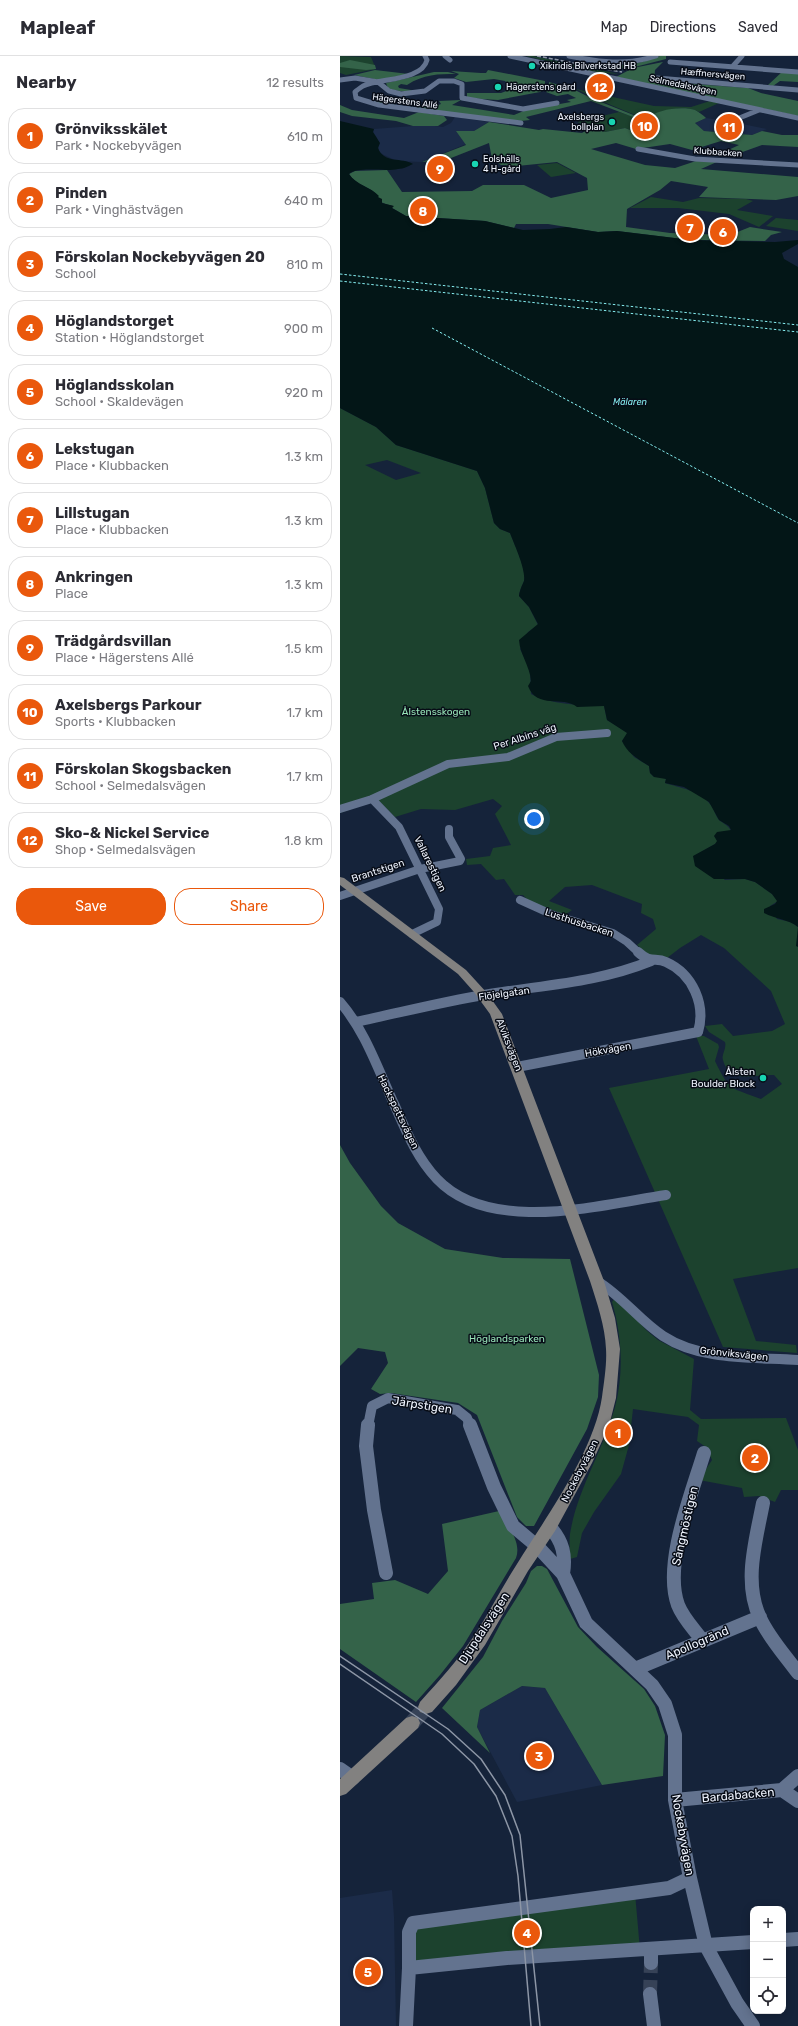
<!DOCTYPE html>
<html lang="en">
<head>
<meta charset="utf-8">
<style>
  body { margin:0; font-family:Rubik,sans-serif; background:#f2f2f3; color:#2b2b33 }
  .controls { position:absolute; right:12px; bottom:12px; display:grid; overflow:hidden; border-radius:8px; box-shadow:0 2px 10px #0003 }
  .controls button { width:36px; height:36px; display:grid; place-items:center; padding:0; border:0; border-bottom:1px solid #e1e1e2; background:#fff; color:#2b2b33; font:20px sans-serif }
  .you { position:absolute; left:194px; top:763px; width:14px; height:14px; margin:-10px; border:3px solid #fff; border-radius:50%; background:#1a73e8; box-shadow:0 0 0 6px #1a73e833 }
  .badge { display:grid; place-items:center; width:26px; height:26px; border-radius:50%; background:#ea580c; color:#fff; font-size:13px; font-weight:700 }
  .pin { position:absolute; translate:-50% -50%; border:2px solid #fff; box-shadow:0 1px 4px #0006 }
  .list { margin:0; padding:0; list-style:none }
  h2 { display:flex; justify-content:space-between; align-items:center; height:52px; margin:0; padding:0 16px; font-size:17px }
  h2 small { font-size:13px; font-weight:400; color:#7c7c81 }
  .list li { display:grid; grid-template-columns:26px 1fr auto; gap:12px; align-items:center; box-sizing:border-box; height:56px; margin:0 8px 8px; padding:0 8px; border:1px solid #e1e1e2; border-radius:16px }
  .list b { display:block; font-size:15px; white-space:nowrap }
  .list p { margin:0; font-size:13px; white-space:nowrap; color:#7c7c81 }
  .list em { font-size:13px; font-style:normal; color:#7c7c81 }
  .actions { display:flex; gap:8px; padding:12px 16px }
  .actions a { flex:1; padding:9px 0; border:1px solid #ea580c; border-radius:16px; text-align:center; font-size:14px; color:#ea580c }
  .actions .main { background:#ea580c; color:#fff }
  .icon { flex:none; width:22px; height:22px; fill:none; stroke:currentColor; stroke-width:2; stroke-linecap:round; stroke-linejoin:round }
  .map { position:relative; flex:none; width:458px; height:1970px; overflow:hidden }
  header { display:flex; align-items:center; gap:24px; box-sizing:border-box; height:56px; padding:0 20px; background:#fff; border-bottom:1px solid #e1e1e2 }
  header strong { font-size:19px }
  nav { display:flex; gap:22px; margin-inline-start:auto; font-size:14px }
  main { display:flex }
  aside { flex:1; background:#fff }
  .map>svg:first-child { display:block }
</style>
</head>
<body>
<header>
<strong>Mapleaf</strong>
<nav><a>Map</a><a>Directions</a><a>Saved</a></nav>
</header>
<main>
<aside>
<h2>Nearby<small>12 results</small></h2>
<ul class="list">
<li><span class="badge">1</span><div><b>Grönviksskälet</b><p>Park · Nockebyvägen</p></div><em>610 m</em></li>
<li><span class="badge">2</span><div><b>Pinden</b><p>Park · Vinghästvägen</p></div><em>640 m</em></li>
<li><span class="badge">3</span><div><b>Förskolan Nockebyvägen 20</b><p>School</p></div><em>810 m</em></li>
<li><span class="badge">4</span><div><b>Höglandstorget</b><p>Station · Höglandstorget</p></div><em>900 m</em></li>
<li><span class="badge">5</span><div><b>Höglandsskolan</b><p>School · Skaldevägen</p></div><em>920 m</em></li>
<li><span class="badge">6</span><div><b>Lekstugan</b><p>Place · Klubbacken</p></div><em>1.3 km</em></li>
<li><span class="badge">7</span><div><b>Lillstugan</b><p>Place · Klubbacken</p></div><em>1.3 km</em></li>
<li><span class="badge">8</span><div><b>Ankringen</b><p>Place</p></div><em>1.3 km</em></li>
<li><span class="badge">9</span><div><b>Trädgårdsvillan</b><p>Place · Hägerstens Allé</p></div><em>1.5 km</em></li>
<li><span class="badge">10</span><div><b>Axelsbergs Parkour</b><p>Sports · Klubbacken</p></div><em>1.7 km</em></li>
<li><span class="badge">11</span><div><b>Förskolan Skogsbacken</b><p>School · Selmedalsvägen</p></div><em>1.7 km</em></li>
<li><span class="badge">12</span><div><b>Sko-&amp; Nickel Service</b><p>Shop · Selmedalsvägen</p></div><em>1.8 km</em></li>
</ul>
<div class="actions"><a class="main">Save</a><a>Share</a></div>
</aside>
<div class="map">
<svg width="458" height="1970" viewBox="0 0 458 1970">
  <rect width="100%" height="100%" fill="#15233a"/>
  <path fill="#1b2b48" d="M193,0l84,15 2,-1 -68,-14h109l-25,8 -31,1 23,4 -6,4z
    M115,61l34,5 -15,9h-17l9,13 -44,18 -25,-1 -13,-6 -5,-3 -2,-14 -4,-6 1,-3 52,-4 17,2 8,-4z
    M366,62l27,4 34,7 -15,6 -48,-4 -9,-8z
    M182,1630l23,2 57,97 -85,17 -40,-75 3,-17z
    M52,1834l2,27 2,109h-56v-128z"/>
  <path fill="#1c422e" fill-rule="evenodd" d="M0,0l31,1 5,12 -30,6 -6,-2z
    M186,0h7l86,18 -27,-2z
    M236,33l78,17 37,1 19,-6 9,2 -20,9c-17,-9 -37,0 -52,8l-53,-22z
    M279,56l39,13 3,4 -23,4 -13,-5 -20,4 -28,-10z
    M217,107l19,10 -25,4 -14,-12z
    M311,141l32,5 16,-4 47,1 7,2 -16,9 36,6 -14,11 -30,-13 -51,-6h-48z
    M436,162l22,2v11l-32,-5z
    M0,352l36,19 20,18 81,26 8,17 9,35 6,6 10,4c4,11 17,36 14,48 -2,5 -4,8 -5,15l10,11 9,18 -10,7 -8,17 10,20 1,25c17,10 53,12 73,12l3,14 21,13 -6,8 12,16 15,9 1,7 4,4h8l4,2 -1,4c15,5 34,7 45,21 4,4 6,13 9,16 5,4 9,5 12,11l-16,13 -21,12 31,24 20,-1 10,3 17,12 6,7 -8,5 7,13 14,3 7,5v341l-65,11 23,62 40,4 1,8 -74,-6 -114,-259 100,-19 -13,-33h8l14,8 1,3 -4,14c15,31 15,26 46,38l21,-15 -8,-9c-19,-1 -44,10 -51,-15 -2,-6 4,-11 2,-18l-16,-10 -4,-6 17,-2 11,12 39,-5 13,-7 -14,-33 -47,-43 -23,-13 -21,13 -13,10h-15l-15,-13 19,-16 -3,-10 -12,-6 1,-9 -50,-19 -27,2 -16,14 23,9 -7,5 -36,-14 -6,-6h-8l-11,-16 -8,1 -15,-16 -14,1 -1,-6 24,-3 3,-8 18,-3 -16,-31 7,-8 -9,-7 -38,11 -34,-1 -26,8 -17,-17 -38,13zM47,404l34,13 -25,7 -31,-15z
    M275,1242l5,2 26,30 12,10 36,19 -4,51 11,9 85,-1 12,32v40h-17l-6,12 -16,-6 -15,1 -2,-9 -43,-8 13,-20 -6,-13 -9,-6 2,-16 -11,-8 -55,-8 -4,36 -8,29 -27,38 -12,21 -5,24 -7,2c0,-8 -1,-17 0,-25 7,-44 33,-83 45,-127 9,-34 7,-71 -3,-105z
    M295,1837l5,57 -231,18 4,-45z"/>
  <path fill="#346349" d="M320,0h6v3l-39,10 -24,-4 32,-1z
    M10,4l25,5 1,4 -10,1 -26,-3v-4z
    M323,6l-8,8 -1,11 94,7 13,5 37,8v15l-182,-39 17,-9z
    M35,14l34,4 -30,6 -25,-5z
    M148,14l57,11v7l-5,4 -42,8 -31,-2v-5h34l17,-6 -9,-2 -4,-4 -11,-2 -28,3 -12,-4 5,-4 -8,-3 30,2h5z
    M443,15l15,1v10l-18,-1 -7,5 -5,-1z
    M94,16h14l8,2c-18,0 -32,0 -49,11l-6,-1 -3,2 1,2 18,3c-10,1 -19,1 -29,-3l-2,-5z
    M209,26l24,7 18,9 55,22c9,-11 37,-14 49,-10 4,2 8,5 11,8l-11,5 9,8 48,4 10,-4 20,4h16v12l-36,-2 -25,9 -13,-2 15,-7 -18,-4 -29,9 -22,-6 -34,5 -20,-6 -25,6 54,16 30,3 24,-8 20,1 -18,8 97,8v19l-22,4 -77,-3 9,-10 -37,-6 -11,9 -33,19 -1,18 44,6 60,2 20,-8 32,5 -11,3 -6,6 -74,-1 -74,-9 -19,1 -50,-8h-32l-2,4 -29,-7 -79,-5 -14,-8 1,-2c-3,-1 -9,-2 -12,-4 -3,-3 -4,-8 -7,-10 -8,-6 -20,-9 -25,-18l6,-3 32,-1 15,22 70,-1 11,-6h41l27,13 37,-8 -1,-12 -30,-16 -40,4 -16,-1 -9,-6 -3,-16 -43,17 -24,2 44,-17 -10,-14h18l15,-9 50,8 4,-1 39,4 9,-6 14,5 20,-4 13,5 22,-4 -2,-4 -12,-3 -55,-21 -65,16 4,3 -9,1 -144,-17 -14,-5c21,3 59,14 78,5l-2,-3 22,-1 -9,5 62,10 12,-5 45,-8 -4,-2 9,-2 -8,-4 -11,2 -11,-4 3,-3z
    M0,49l12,5 52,8 15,-6 25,4 3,4 -9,6h-25l-17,-5 -44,-5 -12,-4z
    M0,1089l10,18 31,43 17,17 47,26 58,9 67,1 29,116 -1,22 -11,32 -53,97h-8l-9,-9 -40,-102 -19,-12 -67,-10 -11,1 -9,-5 17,-26 -3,-11 -27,-4 -18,18z
    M159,1455c8,14 23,31 17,47l-53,88 -23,29 -24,27 -76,-53v-45l34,-5 -2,-16 23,-3 33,14 20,-23 -6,-47z
    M197,1510h5l5,3 31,58 19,20 47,42 11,17 10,29 -2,41 -61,9 -57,-97 -23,-2 -42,24 -3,17 13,26 -48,-45 41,-51 19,-36 24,-38 5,-12z"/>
  <path fill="#031617" d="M0,65l34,8 -1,3 7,11 -2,5c6,16 24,9 35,16 -5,2 -9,5 -15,5 -12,3 -41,-3 -49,5 7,11 22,13 30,22l-1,1 4,2v4l12,3 -2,2 14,8 79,5 38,9 27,-1 16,-2 32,5 19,-1 74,9 84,2 23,-2v4l-16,9 2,6 14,8v680l-2,-1 2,-19c-10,-8 -23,-8 -34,-14v-4l11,-5 2,-3 -5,-7 -17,-12 -10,-3h-31l-19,-13 -2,-10 22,-12 2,-3 -3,-5 3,-4 14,-2 -2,-4 -10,-6 -10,-18 -25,-15 -19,-4 1,-4 -12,-2 -4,-4 -1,-7c-11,-7 -22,-13 -27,-25l5,-8 -20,-13 -3,-14 -27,1c-14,-12 -40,3 -49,-21l3,-5c-1,-15 -11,-26 -12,-41l19,-16 -9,-17 -10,-11c1,-7 3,-10 5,-15 2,-12 -10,-37 -14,-48l-10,-4 -6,-6 -9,-35 -8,-17 -81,-26 -20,-18 -36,-19z"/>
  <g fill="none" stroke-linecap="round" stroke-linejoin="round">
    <path stroke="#86eef1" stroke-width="1" stroke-dasharray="2.5 2" stroke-linecap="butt" d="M0,218l458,51
      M0,225l458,51
      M92,272l366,195"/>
    <path stroke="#364257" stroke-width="14" stroke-dasharray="14 7" stroke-linecap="butt" d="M310,1938l1,-31"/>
    <path stroke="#364257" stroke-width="16" stroke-dasharray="16 8" stroke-linecap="butt" d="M72,1667l14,-16"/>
    <path stroke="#63738f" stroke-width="5" d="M85,0l2,4c-5,21 -48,18 -64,26 -3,2 -6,4 -8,6l1,6 23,7 142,18
      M105,0l5,4
      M170,0l288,62
      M229,0c30,6 57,10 87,0
      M330,6l128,10
      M393,10l9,-10
      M317,22l141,12
      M0,24l15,-2 23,4 11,9 12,3 24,-3 14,-10h15l8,3v14l61,11 34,-6
      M389,68l3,-3 27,-11
      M298,93l57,10 103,6"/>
    <path stroke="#63738f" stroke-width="8" d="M32,743l27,28 40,82 -2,13 -25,12
      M0,753l32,-10 76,-35 60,-7 48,-20 51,-4
      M0,840l80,-27 40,-8 1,-2 -12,-22v-8
      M180,844l31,14 62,19 14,9 12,11"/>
    <path stroke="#63738f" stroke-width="10" d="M0,946c26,30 38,68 55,104 11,25 22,52 42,73 53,56 163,26 229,16
      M16,966c43,-9 85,-20 128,-27 57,-10 113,-12 167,-34
      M177,1011l181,-35c8,-27 -5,-58 -32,-70 -11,-5 -15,2 -28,-10
      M257,1225c25,15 42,39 66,55 38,25 91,21 135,24
      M28,1370l4,-20 16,-8 69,12 10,8 3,8"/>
    <path stroke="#63738f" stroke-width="14" d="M28,1369l-2,21 8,64 12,63
      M130,1369l24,62 19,39 25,21 25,27 23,49 66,62 13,19 10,31v65l15,78 16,68 31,57 16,23
      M423,1447c-7,37 -20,79 -3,115 9,20 25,37 38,55
      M210,1471c13,15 16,28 13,47
      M362,1584c-8,-11 -19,-22 -24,-35 -15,-41 14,-112 26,-152
      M295,1613l125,-52
      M0,1713l13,9
      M442,1734l16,-14
      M335,1744l107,-10 16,11
      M350,1822l-21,10 -256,35 -4,9v36l98,-10 246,-16
      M443,1884l15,-1
      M311,1894v13
      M310,1938l4,32
      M66,1970l3,-58"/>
    <path fill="#828180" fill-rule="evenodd" d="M0,821l4,1 122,92 21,23 15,21 102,267 11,37 5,31 -4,49 -7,28 -17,37 -37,68 -27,40 -43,74 -29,40 -24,27 -6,2 -6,-2 -2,-5 2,-5c19,-21 38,-42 54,-66 15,-23 28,-49 43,-72 29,-47 77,-112 85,-167 2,-15 5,-33 4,-48 -1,-23 -9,-46 -16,-68l-100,-267 -16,-22 -16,-18 -118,-89z
      M72,1660l6,2 2,5 -2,5 -72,66 -6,2v-17l66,-61z"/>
    <path stroke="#8d96a6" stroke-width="1.5" d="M0,1600l108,73 33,30 24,36 15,40 20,191
      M0,1608l102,70 32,30 22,32 16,40 6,40 13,150"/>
    <path stroke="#8d96a6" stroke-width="1.5" stroke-dasharray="4 2" stroke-linecap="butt" d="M197,0l85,16"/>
  </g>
  <g fill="#18d5b2" stroke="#070c16" stroke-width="1.5">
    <circle cx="192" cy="10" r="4"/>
    <circle cx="158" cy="31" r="4"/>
    <circle cx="272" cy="66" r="4"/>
    <circle cx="135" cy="108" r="4"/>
    <circle cx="423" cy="1022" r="4"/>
  </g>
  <g text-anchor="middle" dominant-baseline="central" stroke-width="3" stroke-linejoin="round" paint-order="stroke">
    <g font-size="9" fill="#eef3fd" stroke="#070c16" text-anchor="start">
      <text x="200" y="10">Xikiridis Bilverkstad HB</text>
      <text x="166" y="31">Hägerstens gård</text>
      <text x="264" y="61" text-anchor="end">Axelsbergs<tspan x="264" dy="10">bollplan</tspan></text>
      <text x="143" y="103">Eolshälls<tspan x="143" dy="10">4 H-gård</tspan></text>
    </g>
    <g font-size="9" fill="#eef3fd" stroke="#070c16">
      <text transform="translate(373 18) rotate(5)">Hæffnersvägen</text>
      <text transform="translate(343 29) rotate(12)">Selmedalsvägen</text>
      <text transform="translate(65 45) rotate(8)">Hägerstens Allé</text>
      <text transform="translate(378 96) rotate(4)">Klubbacken</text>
    </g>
    <g font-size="9" font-style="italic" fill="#86eef1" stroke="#070c16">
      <text x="290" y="346">Mälaren</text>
    </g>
    <g font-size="10" fill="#97e3b7" stroke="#070c16">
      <text x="96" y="656">Ålstensskogen</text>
      <text x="167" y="1283">Höglandsparken</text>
    </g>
    <g font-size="10" fill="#eef3fd" stroke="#070c16">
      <text transform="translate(185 681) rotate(-18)">Per Albins väg</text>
      <text transform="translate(90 808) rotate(64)">Vallarestigen</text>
      <text transform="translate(38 815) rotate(-18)">Brantstigen</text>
      <text transform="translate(239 867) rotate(18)">Lusthusbacken</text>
      <text transform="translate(164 938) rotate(-8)">Flöjelgatan</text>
      <text transform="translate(169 989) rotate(69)">Alviksvägen</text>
      <text transform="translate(268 994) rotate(-10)">Hökvägen</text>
      <text transform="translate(58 1056) rotate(64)">Hackspettsvägen</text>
      <text transform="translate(394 1298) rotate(6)">Grönviksvägen</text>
      <text transform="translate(240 1415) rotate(-63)">Nockebyvägen</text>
    </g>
    <g font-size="10" fill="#eef3fd" stroke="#070c16" text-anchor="end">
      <text x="415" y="1016">Ålsten<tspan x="415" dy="12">Boulder Block</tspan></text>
    </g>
    <g font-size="12" fill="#eef3fd" stroke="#070c16">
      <text transform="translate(82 1349) rotate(9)">Järpstigen</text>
      <text transform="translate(345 1470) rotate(-77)">Sångmöstigen</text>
      <text transform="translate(144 1572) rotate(-57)">Djupdalsvägen</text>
      <text transform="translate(357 1587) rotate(-23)">Apollogränd</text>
      <text transform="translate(398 1739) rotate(-5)">Bardabacken</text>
      <text transform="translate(343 1779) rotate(80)">Nockebyvägen</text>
    </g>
  </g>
</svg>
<div class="controls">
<button>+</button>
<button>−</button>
<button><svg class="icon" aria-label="locate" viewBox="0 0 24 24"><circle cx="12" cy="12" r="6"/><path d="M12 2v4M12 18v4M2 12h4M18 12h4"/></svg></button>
</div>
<div class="you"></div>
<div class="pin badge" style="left:278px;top:1377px">1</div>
<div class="pin badge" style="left:415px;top:1402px">2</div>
<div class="pin badge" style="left:199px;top:1700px">3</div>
<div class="pin badge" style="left:187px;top:1877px">4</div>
<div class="pin badge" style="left:28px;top:1916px">5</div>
<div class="pin badge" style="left:383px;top:176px">6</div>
<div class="pin badge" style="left:350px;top:172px">7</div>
<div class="pin badge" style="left:83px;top:155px">8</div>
<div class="pin badge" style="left:100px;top:113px">9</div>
<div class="pin badge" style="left:305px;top:70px">10</div>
<div class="pin badge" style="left:389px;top:71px">11</div>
<div class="pin badge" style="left:260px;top:31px">12</div>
</div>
</main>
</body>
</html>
